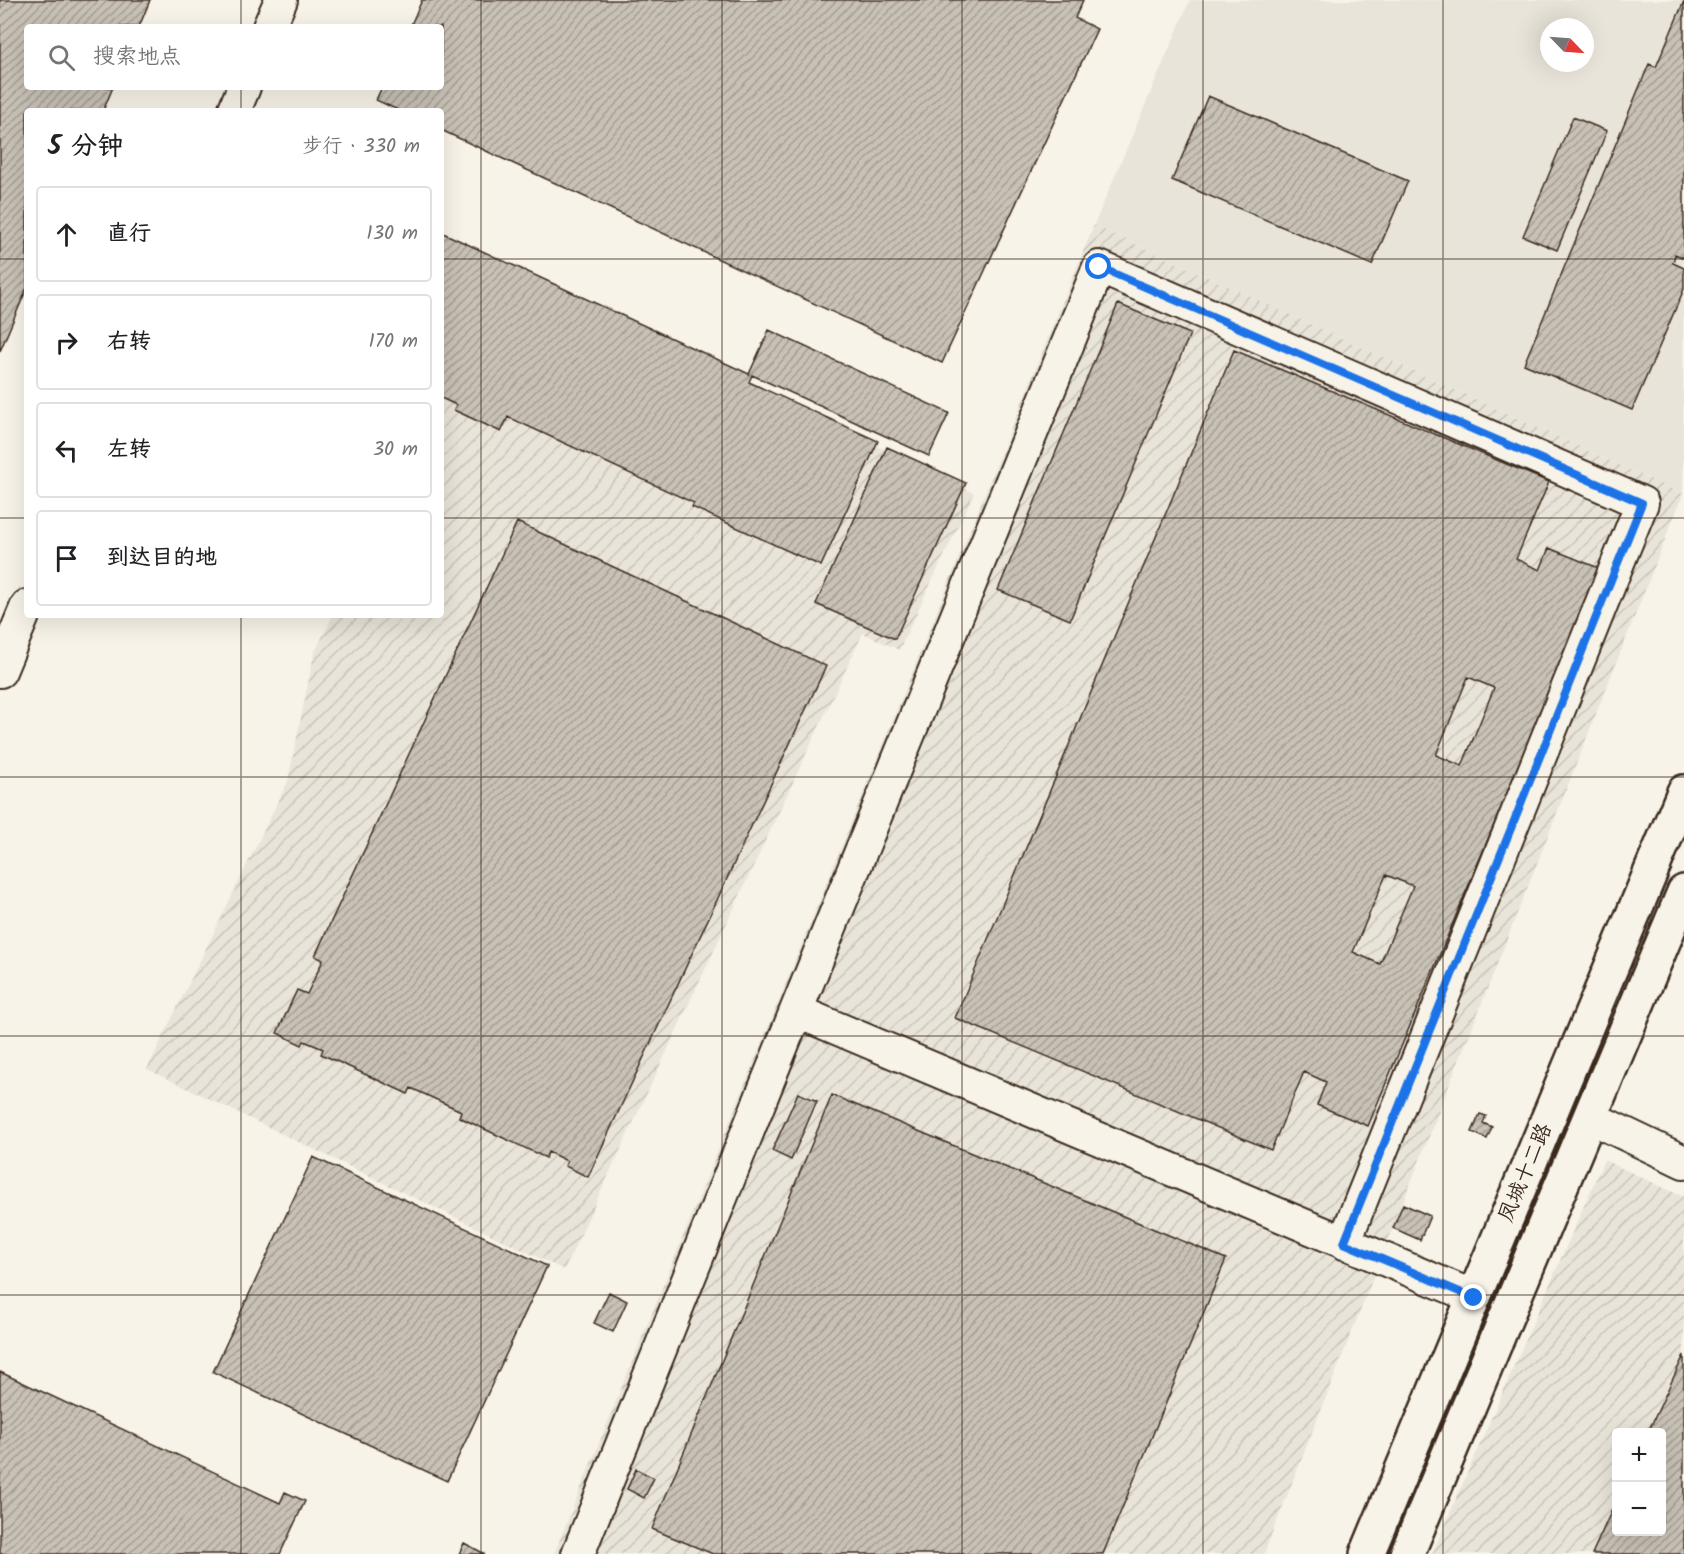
<!DOCTYPE html>
<html lang="zh">
<head>
<meta charset="utf-8">
<style>
  body { margin:0; font-family:Kalam,"LXGW WenKai TC",sans-serif; background:#f6f6f6; color:#202124 }
  .controls { position:absolute; right:18px; bottom:18px; display:grid; overflow:hidden; border-radius:6px; box-shadow:0 6px 24px #0002 }
  .controls button { width:54px; height:54px; display:grid; place-items:center; padding:0; border:0; border-bottom:2px solid #e0e0e0; background:#fff; color:#202124; font:30px sans-serif }
  .compass { position:absolute; left:1540px; top:18px; width:54px; height:54px; border-radius:50%; background:#fff; box-shadow:0 6px 24px #0002; rotate:115deg }
  .stop { position:absolute; width:18px; height:18px; margin:-14px; border:4px solid #1a73e8; border-radius:50%; background:#fff }
  .stop.end { background:#1a73e8; border-color:#fff; box-shadow:0 2px 6px #0008 }
  .list { margin:0; padding:0; list-style:none }
  h2 { display:flex; justify-content:space-between; align-items:center; height:78px; margin:0; padding:0 24px; font-size:26px }
  h2 small { font-size:20px; font-weight:400; color:#757577 }
  .list li { display:grid; grid-template-columns:39px 1fr auto; gap:18px; align-items:center; box-sizing:border-box; height:96px; margin:0 12px 12px; padding:0 12px; border:2px solid #e0e0e0; border-radius:6px }
  .list b { display:block; font-size:22px; white-space:nowrap }
  .list em { font-size:20px; font-style:normal; color:#757577 }
  .icon { flex:none; width:33px; height:33px; fill:none; stroke:currentColor; stroke-width:2; stroke-linecap:round; stroke-linejoin:round }
  .map { position:relative; flex:none; width:1684px; height:1554px; overflow:hidden }
  .search { position:absolute; background:#fff; box-shadow:0 6px 24px #0002; left:24px; top:24px; width:420px; height:66px; display:flex; align-items:center; gap:15px; box-sizing:border-box; padding:0 21px; border-radius:6px; color:#757577; font-size:22px }
  .panel { position:absolute; background:#fff; box-shadow:0 6px 24px #0002; left:24px; top:108px; width:420px; height:510px; border-radius:6px }
  .map>svg:first-child { display:block }
</style>
</head>
<body>
<div class="map">
<svg width="1684" height="1554" viewBox="0 0 1684 1554">
  <defs>
    <pattern id="industrial-furrows" width="10" height="10" patternUnits="userSpaceOnUse" patternTransform="scale(1.5)"><rect width="10" height="10" fill="#e9e4d9"/><path d="M-1 1l2-2M0 10L10 0M9 11l2-2" fill="none" stroke="#c9c4ba"/></pattern>
    <pattern id="building-hatch" width="6" height="6" patternUnits="userSpaceOnUse" patternTransform="scale(1.5)"><rect width="6" height="6" fill="#c8c1b6"/><path d="M-1 1l2-2M0 6l6-6M5 7l2-2" fill="none" stroke="#a49d93"/></pattern>
  </defs>
  <rect width="100%" height="100%" fill="#f7f3e8"/>
  <filter id="ink" filterUnits="userSpaceOnUse"><feTurbulence type="fractalNoise" baseFrequency=".0167" numOctaves="2"/><feDisplacementMap in="SourceGraphic" scale="12" xChannelSelector="R" yChannelSelector="G"/><feConvolveMatrix kernelMatrix="1 2 1 2 8 2 1 2 1" color-interpolation-filters="sRGB"/></filter>
  <g filter="url(#ink)">
    <path fill="#e9e4d9" fill-rule="evenodd" d="M1190,0h494l-1,494 -589,-269zM1549,27h36v36h-36z"/>
    <path fill="url(#industrial-furrows)" fill-rule="evenodd" d="M1094,225l589,269 -419,1060h-710z
      M441,235l533,258 -75,157 -36,-17 -299,637 -417,-201 141,-288 26,-127 19,-39h108z
      M1604,1160l80,37v357h-252zM1616,1432h46v100h-46z"/>
    <path fill="url(#building-hatch)" stroke="#3b2a1e" stroke-width="1.5" fill-rule="evenodd" d="M0,0h150l-11,27h-112v60h86l-10,24h-76v177l-27,63z
      M422,0h661l-8,18 22,11 -155,334 -501,-233v-19h-41l-24,-11 6,-13h59v-60h-31z
      M1684,1v257l-9,-4 -2,9 11,5v21l-52,121 -108,-46 125,-300 7,3z
      M1208,96l200,85 -36,84 -200,-85z
      M1573,117l34,14 -50,119 -34,-14z
      M441,232l308,142 20,-44 180,83 -20,43 -177,-81 -3,7 129,59 -57,125 -129,-59 2,-4 -186,-86 -7,15 -47,-22 2,-5 -15,-7z
      M1118,304l72,30 -120,286 -72,-30z
      M1234,350l315,132 -33,77 24,11 9,-22 52,21 -233,557 -51,-21 9,-23 -22,-10 -33,78 -316,-132zM1468,677l26,11 -32,78 -26,-11zM1386,875l27,11 -33,78 -27,-12z
      M887,447l79,36 -71,156 -79,-35z
      M517,522l309,144 -238,511 -23,-11 2,-5 -19,-9 -2,6 -87,-41 2,-6 -50,-23 -3,6 -87,-40 2,-5 -19,-8 -2,4 -25,-12 20,-43 10,4 16,-34 -8,-4z
      M798,1093l19,8 -26,59 -19,-9z
      M832,1095l394,164 -123,295h-390l-61,-25z
      M1480,1114l6,2 -3,7 9,4 -5,12 -15,-7z
      M313,1157l234,109 -100,215 -234,-109z
      M1403,1204l27,12 -10,24 -27,-12z
      M609,1292l18,9 -14,31 -19,-9z
      M1684,1355v199h-92l24,-53v31h46v-100h-14z
      M0,1372l280,131 5,-11 20,9 -25,53h-280z
      M636,1469l18,9 -10,20 -17,-9z
      M464,1543l21,11h-26z"/>
    <g fill="none" stroke-linecap="round" stroke-linejoin="round">
      <g stroke="#3b2a1e" stroke-width="36">
        <path id="minor" d="M269,27l12,-27
          M234,111l10,-24
          M0,671l27,-65
          M796,1011l678,286
          M1590,1117l94,45
          M578,1554l218,-543 303,-744 543,236 -298,740"/>
      </g>
      <g stroke="#3b2a1e" stroke-width="38">
        <path id="major" d="M1367,1554l317,-762
          M1407,1554l277,-662"/>
      </g>
      <use href="#minor" stroke="#f7f3e8" stroke-width="32"/>
      <use href="#major" stroke="#f7f3e8" stroke-width="33"/>
    </g>
  </g>
  <g fill="none" stroke-linecap="round" stroke-linejoin="round" filter="url(#ink)">
    <path stroke="#1a73e8" stroke-width="8" d="M1099,267l543,236 -298,740 130,55"/>
  </g>
  <path fill="none" stroke="#3b2a1e" stroke-width="1.5" stroke-opacity="0.55" d="M241,0v27M481,0v1554M722,0v1554M962,0v1554M1203,0v1554M1443,0v1554M241,87v24M0,259h27M441,259h1243M0,518h27M441,518h1243M241,615v939M0,777h1684M0,1036h1684M0,1295h1684"/>
  <g text-anchor="middle" dominant-baseline="central" stroke-width="6" stroke-linejoin="round" paint-order="stroke">
    <g font-size="21" fill="#3b2a1e" stroke="#f7f3e8">
      <text transform="translate(1526 1173) rotate(-67)">凤城十二路</text>
    </g>
  </g>
</svg>
<div class="controls">
<button>+</button>
<button>−</button>
</div>
<svg class="compass" viewBox="-18 -18 36 36"><path d="M0-13l5 13h-10z" fill="#e53935"/><path d="M0 13l5-13h-10z" fill="#757577"/></svg>
<div class="stop" style="left:1099px;top:267px"></div>
<div class="stop end" style="left:1474px;top:1298px"></div>
<div class="search"><svg class="icon" aria-label="search" viewBox="0 0 24 24"><circle cx="10" cy="10" r="6"/><path d="M15 15l6 6"/></svg>搜索地点</div>
<section class="panel">
<h2>5 分钟<small>步行 · 330 m</small></h2>
<ul class="list">
<li><svg class="icon" aria-label="ahead" viewBox="0 0 24 24"><path d="M12 20V5M6 11l6-6 6 6"/></svg><div><b>直行</b></div><em>130 m</em></li>
<li><svg class="icon" aria-label="right" viewBox="0 0 24 24"><path d="M7 20v-9h11M14 6l5 5-5 5"/></svg><div><b>右转</b></div><em>170 m</em></li>
<li><svg class="icon" aria-label="left" viewBox="0 0 24 24"><path d="M17 20v-9H6M10 6l-5 5 5 5"/></svg><div><b>左转</b></div><em>30 m</em></li>
<li><svg class="icon" aria-label="arrive" viewBox="0 0 24 24"><path d="M6 21V4h12l-3 4 3 4H6"/></svg><div><b>到达目的地</b></div></li>
</ul>
</section>
</div>
</body>
</html>
